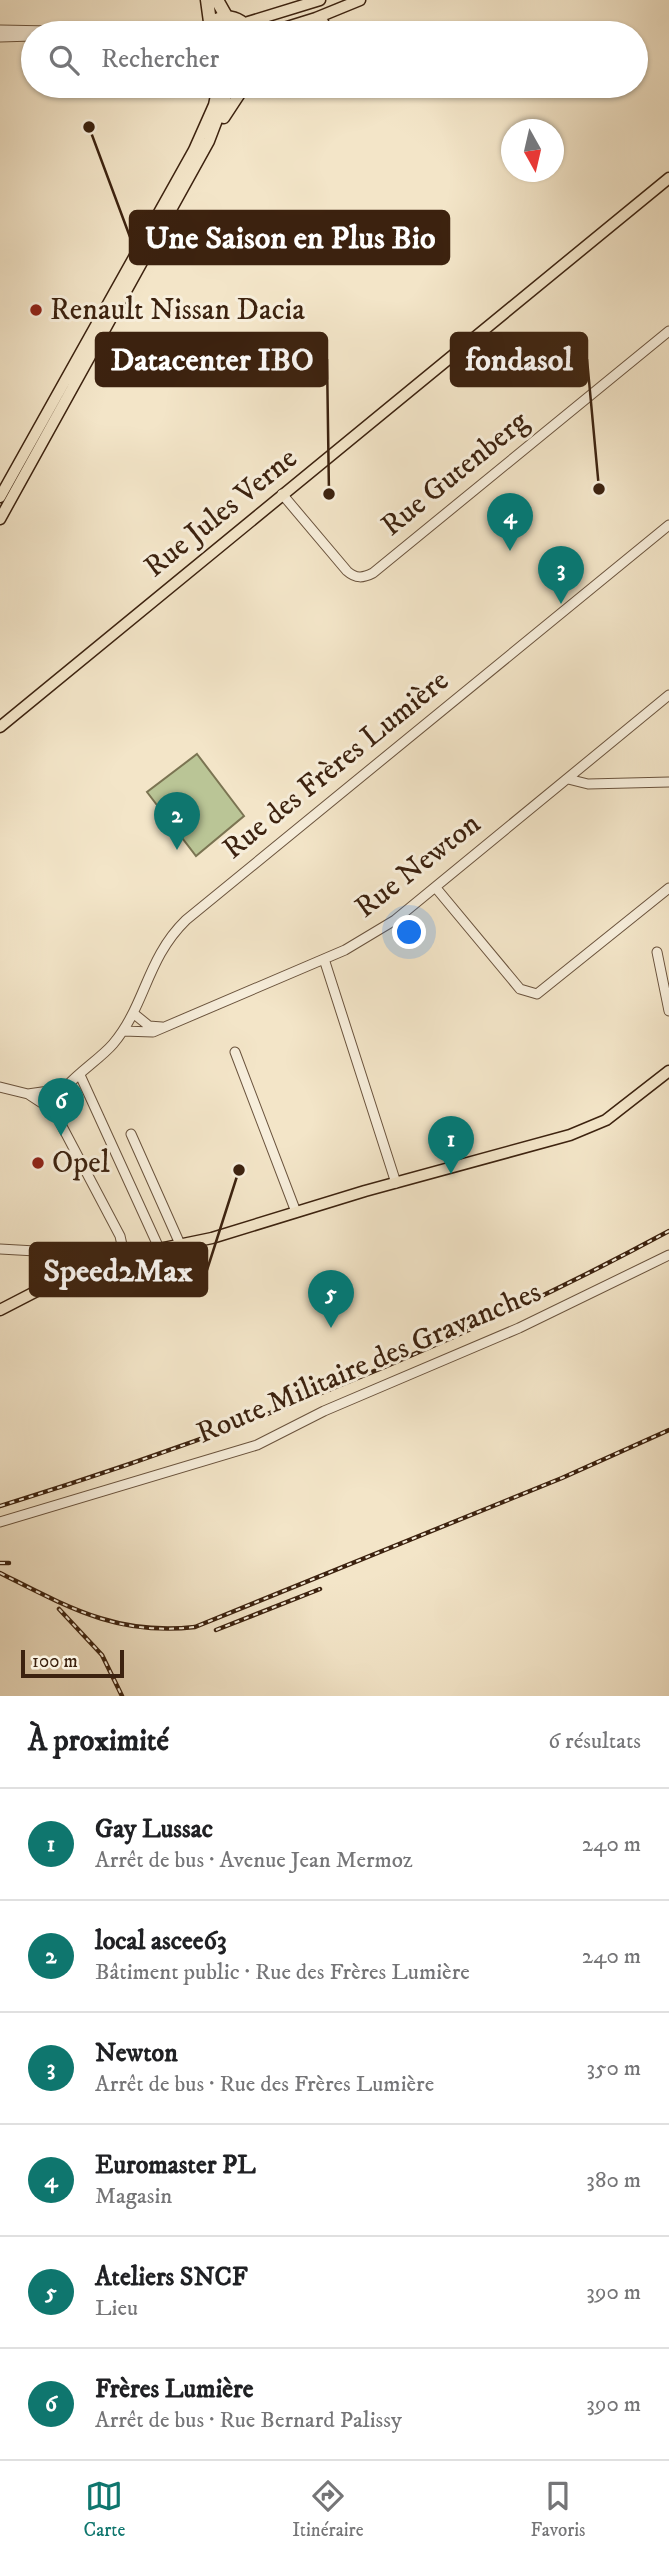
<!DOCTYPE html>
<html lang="fr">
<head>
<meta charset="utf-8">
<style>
  body { margin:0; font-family:"IM FELL DW Pica",serif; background:#f6f6f6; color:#202124 }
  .compass { position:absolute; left:501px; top:119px; width:63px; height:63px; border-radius:50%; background:#fff; box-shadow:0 2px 5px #0004; rotate:172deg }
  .scale { position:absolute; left:21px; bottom:18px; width:103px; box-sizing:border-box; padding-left:7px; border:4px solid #3c220f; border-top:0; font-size:19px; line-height:24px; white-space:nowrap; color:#3c220f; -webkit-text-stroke:5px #f7eedb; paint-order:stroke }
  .you { position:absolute; left:410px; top:933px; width:24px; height:24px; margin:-18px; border:5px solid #fff; border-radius:50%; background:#1a73e8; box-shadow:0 0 0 10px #1a73e833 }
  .badge { display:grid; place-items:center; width:46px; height:46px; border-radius:50%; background:#0f766e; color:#fff; font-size:23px; font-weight:700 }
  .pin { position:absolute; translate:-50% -58px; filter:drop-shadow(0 2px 4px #0008) }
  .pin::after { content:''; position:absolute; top:37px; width:24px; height:21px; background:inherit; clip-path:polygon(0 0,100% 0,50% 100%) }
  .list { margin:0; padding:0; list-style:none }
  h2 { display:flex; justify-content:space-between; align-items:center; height:91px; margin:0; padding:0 28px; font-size:30px }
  h2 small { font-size:23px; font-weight:400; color:#757577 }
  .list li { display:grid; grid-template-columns:46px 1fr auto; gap:21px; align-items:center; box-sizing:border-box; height:112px; padding:0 28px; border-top:2px solid #e0e0e0 }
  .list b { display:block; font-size:26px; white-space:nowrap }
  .list p { margin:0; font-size:23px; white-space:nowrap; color:#757577 }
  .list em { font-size:23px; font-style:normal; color:#757577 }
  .icon { flex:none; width:38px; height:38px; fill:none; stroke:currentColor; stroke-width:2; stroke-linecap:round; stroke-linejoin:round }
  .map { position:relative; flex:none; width:669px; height:1696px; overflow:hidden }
  .search { position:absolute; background:#fff; box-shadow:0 2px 5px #0004; left:21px; right:21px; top:21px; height:77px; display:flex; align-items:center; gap:18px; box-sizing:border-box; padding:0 24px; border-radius:38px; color:#757577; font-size:26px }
  .sheet { height:763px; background:#fff }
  nav { display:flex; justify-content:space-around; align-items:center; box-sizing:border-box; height:98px; border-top:2px solid #e0e0e0; background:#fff; font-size:19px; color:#757577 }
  nav a { display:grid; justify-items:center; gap:4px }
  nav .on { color:#0f766e }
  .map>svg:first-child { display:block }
</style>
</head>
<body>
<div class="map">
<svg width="669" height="1696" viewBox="0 0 669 1696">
  <rect width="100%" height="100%" fill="#f3e5c8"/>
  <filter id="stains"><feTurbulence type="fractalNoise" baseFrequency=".00286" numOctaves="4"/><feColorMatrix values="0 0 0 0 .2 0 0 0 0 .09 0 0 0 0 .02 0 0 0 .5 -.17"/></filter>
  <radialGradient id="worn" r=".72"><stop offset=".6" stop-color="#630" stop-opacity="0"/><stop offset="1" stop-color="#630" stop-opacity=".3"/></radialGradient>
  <path fill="#bac596" stroke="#7b7452" stroke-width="2" d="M197,754l47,62 -48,40 -49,-64z"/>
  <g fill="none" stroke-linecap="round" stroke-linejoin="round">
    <g stroke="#6a533d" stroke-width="11">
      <path id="minor" d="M0,30l156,3
        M0,37l33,-1
        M282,494l65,77c9,8 16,7 26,2l296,-242
        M568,779l20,5 81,-2
        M436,888l84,101 17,5 132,-106
        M657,952l12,59
        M324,959l72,224
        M133,1013l16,13 13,1
        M123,1031l30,1 192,-82 50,-30 274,-225
        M235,1052l61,160
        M80,1075l79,173
        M0,1087l28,7 35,-5
        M28,1094l26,17 66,125 4,18
        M54,1111c1,-25 42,-47 59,-67 33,-39 33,-85 73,-124l483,-395
        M131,1134l49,110
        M0,1249l71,4 8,1 12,9
        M0,1522l257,-77 67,-34 195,-83 150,-73"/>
    </g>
    <g stroke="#3c220f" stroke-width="13">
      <path id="major" d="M245,23l75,-23
        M203,33c10,-22 38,-22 49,0
        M268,33l48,-15 44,-18
        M304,33l19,-11
        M224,118l21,-32
        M0,497l194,-347 20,-45 4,-19
        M0,519l209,-378 21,-55
        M0,727l669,-549
        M0,1310l91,-47 121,-25 153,-47 205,-56 36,-15 63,-49"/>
    </g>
    <g stroke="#3c220f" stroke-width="15">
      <path id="highway" d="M207,0l3,22
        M217,0l9,16"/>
    </g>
    <use href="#minor" stroke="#f7eedb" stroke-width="9"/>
    <use href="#major" stroke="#f3e5c8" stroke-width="10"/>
    <use href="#highway" stroke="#f3e5c8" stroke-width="12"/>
    <g stroke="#3c220f" stroke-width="4.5">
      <path id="rail" d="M0,1506c231,-71 456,-160 669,-275
        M0,1563h9
        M0,1573c68,34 117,63 195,54l367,-149 107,-48
        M59,1609l43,46 20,41
        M216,1630l104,-41"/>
    </g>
    <use href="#rail" stroke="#f7eedb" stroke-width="2" stroke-dasharray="5" stroke-linecap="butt"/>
  </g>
  <g fill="#8f2418" stroke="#f7eedb" stroke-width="2.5">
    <circle cx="36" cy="310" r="7"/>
    <circle cx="38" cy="1163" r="7"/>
  </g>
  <g text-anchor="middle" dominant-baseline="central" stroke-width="6" stroke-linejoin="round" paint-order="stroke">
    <g font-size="30" fill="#3c220f" stroke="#f7eedb" text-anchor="start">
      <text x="50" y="310">Renault Nissan Dacia</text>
      <text x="52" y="1163">Opel</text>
    </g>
    <g font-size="30" fill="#3c220f" stroke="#f7eedb">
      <text transform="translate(455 474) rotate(-39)">Rue Gutenberg</text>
      <text transform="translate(221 513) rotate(-39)">Rue Jules Verne</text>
      <text transform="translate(336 765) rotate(-39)">Rue des Frères Lumière</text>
      <text transform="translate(418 866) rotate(-38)">Rue Newton</text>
      <text transform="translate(369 1363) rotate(-23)">Route Militaire des Gravanches</text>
    </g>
  </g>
  <path fill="none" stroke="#3c220f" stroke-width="2.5" d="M89 127L130 237M599 489L587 359M329 494L327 359M239 1170L207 1270"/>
  <g fill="#3c220f" stroke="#f7eedb" stroke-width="2.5">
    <circle cx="89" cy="127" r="7"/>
    <circle cx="599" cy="489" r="7"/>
    <circle cx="329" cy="494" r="7"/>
    <circle cx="239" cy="1170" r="7"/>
  </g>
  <g fill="#3c220f" stroke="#3c220f" stroke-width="2.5">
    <rect x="130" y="211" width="319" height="53" rx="7"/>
    <rect x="451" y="333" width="136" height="53" rx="7"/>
    <rect x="96" y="333" width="231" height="53" rx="7"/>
    <rect x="30" y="1243" width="177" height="53" rx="7"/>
  </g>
  <g font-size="32" text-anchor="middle" font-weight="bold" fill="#fff">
    <text x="290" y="248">Une Saison en Plus Bio</text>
    <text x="519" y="370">fondasol</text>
    <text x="212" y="370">Datacenter IBO</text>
    <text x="118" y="1281">Speed2Max</text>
  </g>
  <rect width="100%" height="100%" filter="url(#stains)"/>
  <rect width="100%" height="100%" fill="url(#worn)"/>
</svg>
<svg class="compass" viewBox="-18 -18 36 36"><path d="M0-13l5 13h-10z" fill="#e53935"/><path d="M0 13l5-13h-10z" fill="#757577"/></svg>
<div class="scale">100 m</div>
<div class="you"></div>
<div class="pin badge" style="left:451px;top:1174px">1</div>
<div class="pin badge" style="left:177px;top:850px">2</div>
<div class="pin badge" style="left:561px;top:604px">3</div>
<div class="pin badge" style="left:510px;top:551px">4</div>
<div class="pin badge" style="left:331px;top:1328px">5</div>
<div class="pin badge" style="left:61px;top:1136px">6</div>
<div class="search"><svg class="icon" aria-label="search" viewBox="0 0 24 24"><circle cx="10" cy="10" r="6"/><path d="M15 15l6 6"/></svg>Rechercher</div>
</div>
<section class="sheet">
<h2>À proximité<small>6 résultats</small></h2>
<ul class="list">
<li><span class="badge">1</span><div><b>Gay Lussac</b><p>Arrêt de bus · Avenue Jean Mermoz</p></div><em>240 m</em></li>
<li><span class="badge">2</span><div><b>local ascee63</b><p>Bâtiment public · Rue des Frères Lumière</p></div><em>240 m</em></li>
<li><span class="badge">3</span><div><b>Newton</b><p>Arrêt de bus · Rue des Frères Lumière</p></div><em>350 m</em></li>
<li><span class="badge">4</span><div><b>Euromaster PL</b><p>Magasin</p></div><em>380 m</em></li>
<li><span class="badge">5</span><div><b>Ateliers SNCF</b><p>Lieu</p></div><em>390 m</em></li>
<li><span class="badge">6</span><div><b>Frères Lumière</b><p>Arrêt de bus · Rue Bernard Palissy</p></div><em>390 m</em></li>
</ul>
</section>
<nav>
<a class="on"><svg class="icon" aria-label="map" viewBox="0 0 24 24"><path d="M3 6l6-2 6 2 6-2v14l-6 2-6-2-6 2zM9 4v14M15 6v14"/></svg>Carte</a>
<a><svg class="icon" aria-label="directions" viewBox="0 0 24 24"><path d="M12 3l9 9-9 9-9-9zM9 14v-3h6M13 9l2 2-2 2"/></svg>Itinéraire</a>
<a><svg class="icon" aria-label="saved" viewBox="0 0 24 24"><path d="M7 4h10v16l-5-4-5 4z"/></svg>Favoris</a>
</nav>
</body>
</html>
